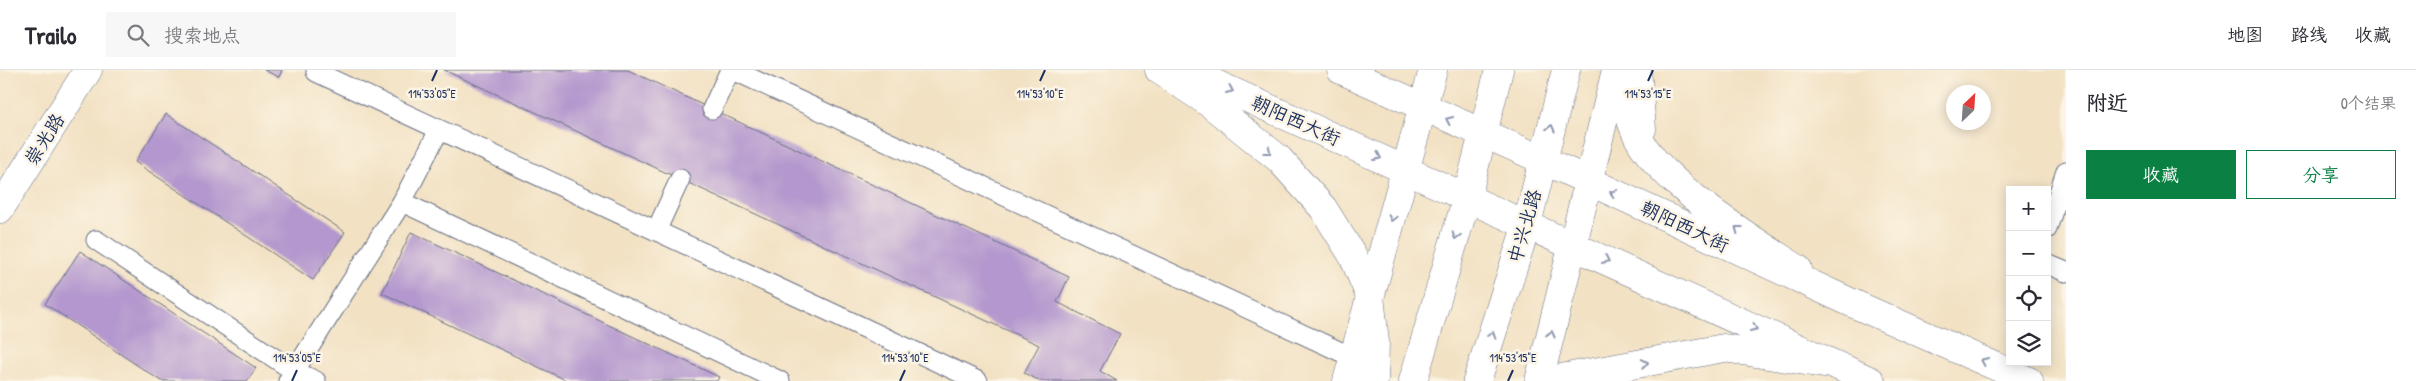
<!DOCTYPE html>
<html lang="zh">
<head>
<meta charset="utf-8">
<style>
  body { margin:0; font-family:"Patrick Hand","LXGW WenKai TC",sans-serif; background:#f7f7f7; color:#2b2b33 }
  .controls { position:absolute; right:15px; bottom:15px; display:grid; overflow:hidden; border-radius:0px; box-shadow:0 2px 12px #0003 }
  .controls button { width:45px; height:45px; display:grid; place-items:center; padding:0; border:0; border-bottom:1px solid #e1e1e2; background:#fff; color:#2b2b33; font:25px sans-serif }
  .compass { position:absolute; left:1946px; top:15px; width:45px; height:45px; border-radius:50%; background:#fff; box-shadow:0 2px 12px #0003; rotate:25deg }
  .list { margin:0; padding:0; list-style:none }
  h2 { display:flex; justify-content:space-between; align-items:center; height:65px; margin:0; padding:0 20px; font-size:21px }
  h2 small { font-size:16px; font-weight:400; color:#7c7c81 }
  .actions { display:flex; gap:10px; padding:15px 20px }
  .actions a { flex:1; padding:11px 0; border:1px solid #0b8043; border-radius:0px; text-align:center; font-size:18px; color:#0b8043 }
  .actions .main { background:#0b8043; color:#fff }
  .icon { flex:none; width:28px; height:28px; fill:none; stroke:currentColor; stroke-width:2; stroke-linecap:round; stroke-linejoin:round }
  .map { position:relative; flex:none; width:2066px; height:311px; overflow:hidden }
  header { display:flex; align-items:center; gap:30px; box-sizing:border-box; height:70px; padding:0 25px; background:#fff; border-bottom:1px solid #e1e1e2 }
  header strong { font-size:24px }
  nav { display:flex; gap:28px; margin-inline-start:auto; font-size:18px }
  .search { width:350px; height:45px; background:#f7f7f7; display:flex; align-items:center; gap:12px; box-sizing:border-box; padding:0 18px; border-radius:0px; color:#7c7c81; font-size:19px }
  main { display:flex }
  aside { flex:1; background:#fff }
  .map>svg:first-child { display:block }
</style>
</head>
<body>
<header>
<strong>Trailo</strong>
<div class="search"><svg class="icon" aria-label="search" viewBox="0 0 24 24"><circle cx="10" cy="10" r="6"/><path d="M15 15l6 6"/></svg>搜索地点</div>
<nav><a>地图</a><a>路线</a><a>收藏</a></nav>
</header>
<main>
<div class="map">
<svg width="2066" height="311" viewBox="0 0 2066 311">
  <rect width="100%" height="100%" fill="#fcf5e5"/>
  <filter id="ink" filterUnits="userSpaceOnUse"><feTurbulence type="fractalNoise" baseFrequency=".02" numOctaves="2"/><feDisplacementMap in="SourceGraphic" scale="10" xChannelSelector="R" yChannelSelector="G"/><feConvolveMatrix kernelMatrix="1 2 1 2 8 2 1 2 1" color-interpolation-filters="sRGB"/></filter>
  <filter id="wash" filterUnits="userSpaceOnUse"><feTurbulence type="fractalNoise" baseFrequency=".0096" numOctaves="4" result="noise"/><feDisplacementMap in="SourceGraphic" scale="20" xChannelSelector="R" yChannelSelector="G"/><feGaussianBlur stdDeviation="1.12" result="paint"/><feColorMatrix in="noise" values="0 0 0 0 0 0 0 0 0 0 0 0 0 0 0 0 0 1.4 0 .05"/><feComposite in="paint" operator="in"/></filter>
  <g filter="url(#wash)">
    <rect width="100%" height="100%" fill="#f2e1c3"/>
    <g id="blocks">
      <path fill="#b397ce" d="M264,0h18l-3,7z
        M444,0h184l441,207 -12,25 63,32 -20,37 17,10h-77l-16,-8 15,-28z
        M166,44l179,118 -32,48 -178,-118z
        M411,162l308,145 -2,4h-149l-186,-88z
        M80,181l176,117 -9,13h-86l-116,-77z"/>
    </g>
  </g>
  <g filter="url(#ink)">
    <use href="#blocks" fill-opacity="0" stroke="#666d81" stroke-width="1"/>
    <g fill="none" stroke-linecap="round" stroke-linejoin="round">
      <g stroke="#666d81" stroke-width="21">
        <path id="service" d="M733,0l621,288
          M316,2l662,309
          M712,39l18,-39
          M402,132l378,179
          M2047,159l19,-58
          M656,161l24,-52
          M96,170l198,131 22,10
          M2047,194l19,8
          M288,311l114,-179 37,-72"/>
      </g>
      <g stroke="#666d81" stroke-width="29">
        <path id="tertiary" d="M1637,0l5,59
          M0,139l88,-139
          M1347,311l86,-311
          M1539,311l77,-311"/>
      </g>
      <g stroke="#666d81" stroke-width="29">
        <path id="secondary" d="M1159,0l50,33 70,56 44,49 30,48 17,40 5,46 -1,39
          M1619,0c4,22 9,49 20,69 26,47 114,101 159,130
          M1545,311l179,-33 100,16"/>
      </g>
      <g stroke="#666d81" stroke-width="29">
        <path id="primary" d="M1185,0l686,311
          M1341,0l202,90 309,143 177,78
          M1413,311l54,-184 32,-127
          M1477,311l50,-157 39,-154"/>
      </g>
      <use href="#service" stroke="#fff" stroke-width="19"/>
      <use href="#tertiary" stroke="#fff" stroke-width="28"/>
      <use href="#secondary" stroke="#fff" stroke-width="28"/>
      <use href="#primary" stroke="#fff" stroke-width="28"/>
    </g>
    <defs><path id="oneway-chevron" d="M-2-3.5L2.5 0L-2 3.5" fill="none" stroke-width="1.6" stroke-linecap="round" stroke-linejoin="round" transform="scale(1.25)"/></defs>
    <g stroke="#8d97ae">
      <use href="#oneway-chevron" transform="translate(1230 20) rotate(24)"/>
      <use href="#oneway-chevron" transform="translate(1449 50) rotate(-155)"/>
      <use href="#oneway-chevron" transform="translate(1551 58) rotate(-75)"/>
      <use href="#oneway-chevron" transform="translate(1268 81) rotate(38)"/>
      <use href="#oneway-chevron" transform="translate(1378 87) rotate(24)"/>
      <use href="#oneway-chevron" transform="translate(1613 123) rotate(-155)"/>
      <use href="#oneway-chevron" transform="translate(1392 148) rotate(105)"/>
      <use href="#oneway-chevron" transform="translate(1738 159) rotate(-143)"/>
      <use href="#oneway-chevron" transform="translate(1456 166) rotate(106)"/>
      <use href="#oneway-chevron" transform="translate(1606 190) rotate(25)"/>
      <use href="#oneway-chevron" transform="translate(1754 258) rotate(25)"/>
      <use href="#oneway-chevron" transform="translate(1551 264) rotate(-76)"/>
      <use href="#oneway-chevron" transform="translate(1492 265) rotate(-72)"/>
      <use href="#oneway-chevron" transform="translate(1984 291) rotate(-156)"/>
      <use href="#oneway-chevron" transform="translate(1645 293) rotate(-10)"/>
    </g>
  </g>
  <path fill="none" stroke="#1b2f5e" stroke-width="2" d="M432,11l5,-11M1040,11l5,-11M1648,11l5,-11M292,311l5,-11M900,311l5,-11M1508,311l5,-11"/>
  <g text-anchor="middle" dominant-baseline="central" stroke-width="5" stroke-linejoin="round" paint-order="stroke">
    <g font-size="19" fill="#1b2f5e" stroke="#fcf5e5">
      <text transform="translate(1296 50) rotate(24)">朝阳西大街</text>
      <text transform="translate(44 69) rotate(-58)">崇光路</text>
      <text transform="translate(1524 156) rotate(-74)">中兴北路</text>
      <text transform="translate(1685 156) rotate(25)">朝阳西大街</text>
    </g>
  </g>
  <g font-size="12" text-anchor="middle" fill="#1b2f5e" stroke="#fcf5e5" stroke-width="5" stroke-linejoin="round" paint-order="stroke">
    <text x="432" y="28">114°53'05"E</text>
    <text x="1040" y="28">114°53'10"E</text>
    <text x="1648" y="28">114°53'15"E</text>
    <text x="297" y="292">114°53'05"E</text>
    <text x="905" y="292">114°53'10"E</text>
    <text x="1513" y="292">114°53'15"E</text>
  </g>
</svg>
<div class="controls">
<button>+</button>
<button>−</button>
<button><svg class="icon" aria-label="locate" viewBox="0 0 24 24"><circle cx="12" cy="12" r="6"/><path d="M12 2v4M12 18v4M2 12h4M18 12h4"/></svg></button>
<button><svg class="icon" aria-label="layers" viewBox="0 0 24 24"><path d="M12 4l9 5-9 5-9-5zM3 14l9 5 9-5"/></svg></button>
</div>
<svg class="compass" viewBox="-18 -18 36 36"><path d="M0-13l5 13h-10z" fill="#e53935"/><path d="M0 13l5-13h-10z" fill="#7c7c81"/></svg>
</div>
<aside>
<h2>附近<small>0个结果</small></h2>
<ul class="list">
</ul>
<div class="actions"><a class="main">收藏</a><a>分享</a></div>
</aside>
</main>
</body>
</html>
